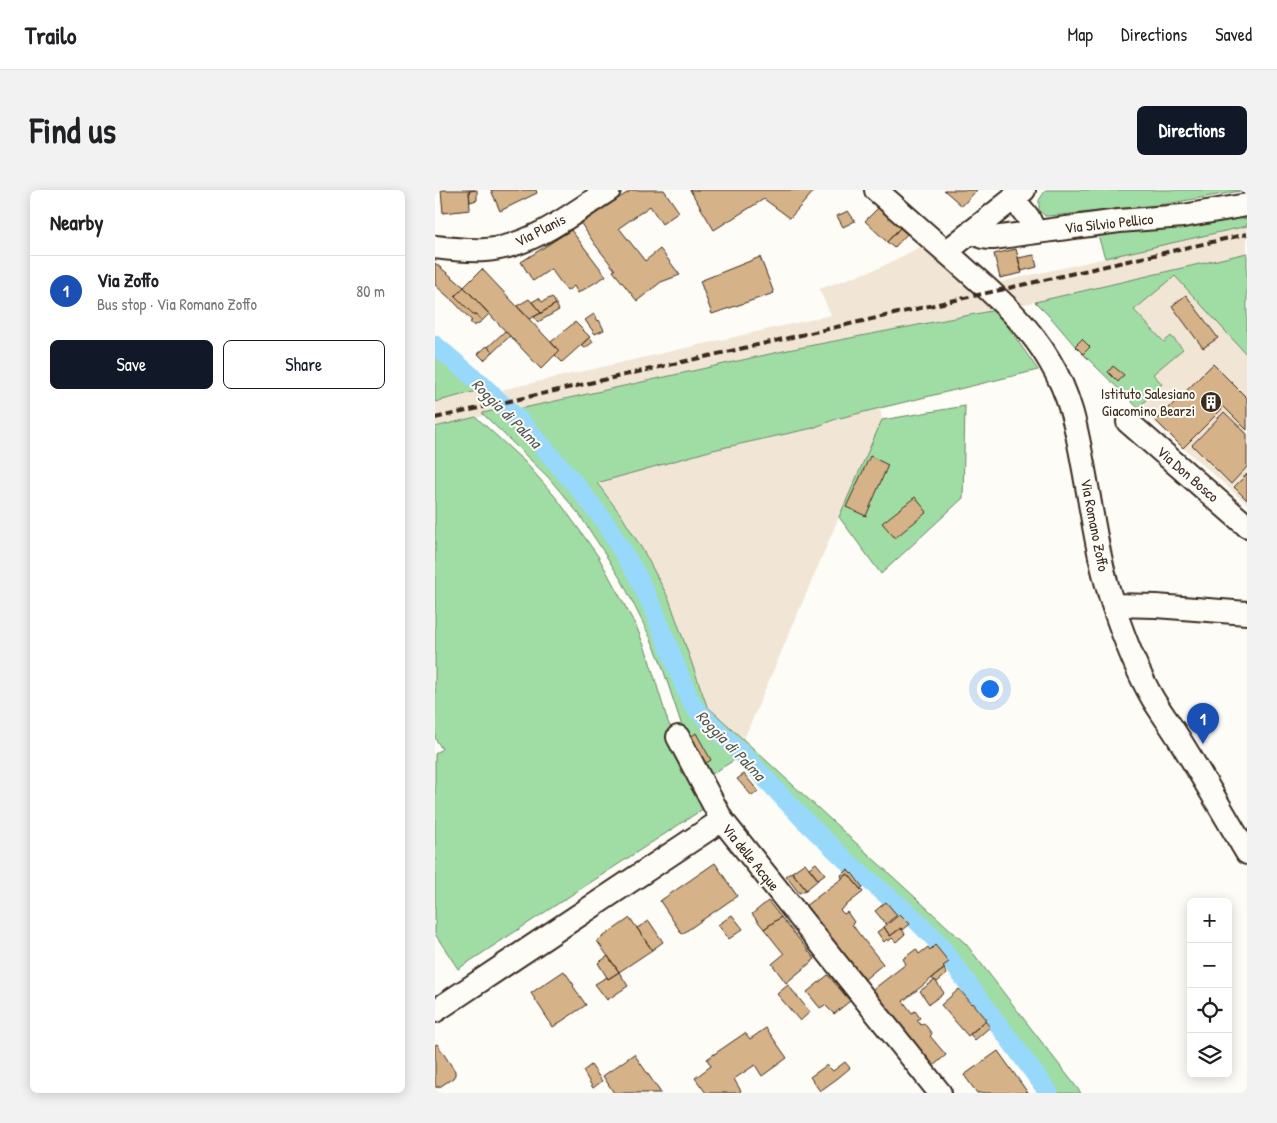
<!DOCTYPE html>
<html lang="en">
<head>
<meta charset="utf-8">
<style>
  body { margin:0; font-family:"Patrick Hand",sans-serif; background:#f2f2f2; color:#202124 }
  .controls { position:absolute; right:15px; bottom:15px; display:grid; overflow:hidden; border-radius:8px; box-shadow:0 2px 12px #0003 }
  .controls button { width:45px; height:45px; display:grid; place-items:center; padding:0; border:0; border-bottom:1px solid #e0e0e0; background:#fff; color:#202124; font:25px sans-serif }
  .you { position:absolute; left:554px; top:498px; width:18px; height:18px; margin:-12px; border:4px solid #fff; border-radius:50%; background:#1a73e8; box-shadow:0 0 0 8px #1a73e833 }
  .badge { display:grid; place-items:center; width:32px; height:32px; border-radius:50%; background:#111827; color:#fff; font-size:16px; font-weight:700 }
  .pin { position:absolute; translate:-50% -41px; filter:drop-shadow(0 1px 2px #0008) }
  .pin::after { content:''; position:absolute; top:26px; width:18px; height:15px; background:inherit; clip-path:polygon(0 0,100% 0,50% 100%) }
  .list { margin:0; padding:0; list-style:none }
  h2 { display:flex; justify-content:space-between; align-items:center; height:65px; margin:0; padding:0 20px; font-size:21px }
  h2 small { font-size:16px; font-weight:400; color:#757577 }
  .list li { display:grid; grid-template-columns:32px 1fr auto; gap:15px; align-items:center; box-sizing:border-box; height:70px; padding:0 20px; border-top:1px solid #e0e0e0 }
  .list b { display:block; font-size:19px; white-space:nowrap }
  .list p { margin:0; font-size:16px; white-space:nowrap; color:#757577 }
  .list em { font-size:16px; font-style:normal; color:#757577 }
  .actions { display:flex; gap:10px; padding:15px 20px }
  .actions a { flex:1; padding:11px 0; border:1px solid #111827; border-radius:8px; text-align:center; font-size:18px; color:#111827 }
  .actions .main { background:#111827; color:#fff }
  .icon { flex:none; width:28px; height:28px; fill:none; stroke:currentColor; stroke-width:2; stroke-linecap:round; stroke-linejoin:round }
  .map { position:relative; flex:none; width:812px; height:903px; overflow:hidden; border-radius:8px }
  header { display:flex; align-items:center; gap:30px; box-sizing:border-box; height:70px; padding:0 25px; background:#fff; border-bottom:1px solid #e0e0e0 }
  header strong { font-size:24px }
  nav { display:flex; gap:28px; margin-inline-start:auto; font-size:18px }
  .intro { display:flex; align-items:center; justify-content:space-between; box-sizing:border-box; height:120px; padding:0 30px }
  h1 { margin:0; font-size:35px }
  .button { padding:12px 22px; border-radius:8px; background:#111827; color:#fff; font-size:18px; font-weight:700 }
  main { display:flex; gap:30px; padding:0 30px }
  aside { flex:1; background:#fff; border-radius:8px; box-shadow:0 2px 12px #0003 }
  .map>svg:first-child { display:block }
</style>
</head>
<body>
<header>
<strong>Trailo</strong>
<nav><a>Map</a><a>Directions</a><a>Saved</a></nav>
</header>
<div class="intro"><h1>Find us</h1><a class="button">Directions</a></div>
<main>
<aside>
<h2>Nearby<small></small></h2>
<ul class="list">
<li><span class="badge" style="background:#1a4fb4">1</span><div><b>Via Zoffo</b><p>Bus stop · Via Romano Zoffo</p></div><em>80 m</em></li>
</ul>
<div class="actions"><a class="main">Save</a><a>Share</a></div>
</aside>
<div class="map">
<svg width="812" height="903" viewBox="0 0 812 903">
  <rect width="100%" height="100%" fill="#fdfcf7"/>
  <filter id="ink" filterUnits="userSpaceOnUse"><feTurbulence type="fractalNoise" baseFrequency=".02" numOctaves="2"/><feDisplacementMap in="SourceGraphic" scale="10" xChannelSelector="R" yChannelSelector="G"/><feConvolveMatrix kernelMatrix="1 2 1 2 8 2 1 2 1" color-interpolation-filters="sRGB"/></filter>
  <g filter="url(#ink)">
    <path fill="#f1e6d5" d="M812,36v278l-109,-96 -63,-62 -23,-27 -17,-17 -247,48 -269,59 -5,-2 -32,6 2,3 -49,11v-25l42,-11 5,6 22,-4 -3,-3 330,-75 -12,-26 60,-21 47,-24 48,44z
      M445,218l2,12 -43,97 -95,222 -37,-33 -38,-107 -25,-47 -23,-37 -24,-32 116,-33 100,-22 23,-9z"/>
    <path fill="#9fdda5" stroke="#6d8462" d="M611,0h200l-80,14 -105,11 -16,1 -6,-6v-10z
      M812,19v17l-142,32 -9,-29z
      M812,63v102l-72,-79 -41,34 30,32 7,-6 12,13 -30,25 9,10 -24,24 -55,-54 7,-7 -8,-8 -7,7 -23,-27 -17,-17z
      M561,120l42,60 -158,38 -44,11 -23,9 -100,22 -116,33 24,32 23,37 25,47 38,107 259,238 115,149h-25l-113,-152 -92,-83 -152,-151 -57,-135 -49,-75 -83,-90h4l5,2 269,-59z
      M0,165l42,36 -42,11z
      M530,216l-2,92 -82,76 -42,-57 43,-97z
      M61,220l21,19 51,54 33,46 22,35 18,33 18,39 22,59 9,15 49,47 -30,19 -24,-41 -25,-75 -10,-23 -27,-54 -23,-37 -21,-32 -31,-37 -66,-64z
      M41,227l49,45 33,38 40,56 39,72 10,25 21,69 41,83 -251,164 -23,-35v-180l7,-5 -7,-11v-311z"/>
    <g fill="none" stroke-linecap="round" stroke-linejoin="round">
      <path stroke="#98d8fa" stroke-width="19" d="M0,155l46,39 42,40 53,61 29,37 32,53 18,37 29,74 9,20 52,51 60,64 46,44 63,53 21,21 114,154"/>
    </g>
    <path fill="#d5b287" stroke="#3b2a1e" d="M6,0h34l-6,1 1,19 -27,3z
      M42,0v10l-7,2 -1,-11z
      M56,0h45l1,3 -37,18z
      M197,0h32l15,22 -17,12 -12,-18 -31,22 26,33 15,-12 20,26 -19,7 -24,19 -24,-30 2,-1 -21,-27 -14,-21z
      M255,0h125l-25,28 -26,-19 -50,31z
      M509,0h33l-15,16z
      M444,17l21,21 -13,14 -22,-21z
      M413,21l7,10 -12,6 -6,-11z
      M465,38l7,6 -13,14 -7,-6z
      M136,40l35,46 -28,17 -4,-7 -7,5 -16,-22 -18,12 -12,-19z
      M581,59l6,24 -22,5 -6,-24z
      M599,65l3,12 -16,4 -3,-13z
      M325,67l14,36 -62,21 -12,-33z
      M0,73l29,24 -9,9 20,20 1,-2 6,7 -8,5 -4,-4 2,-1 -18,-19 -19,-17z
      M47,79l77,82 -18,18 -77,-82z
      M29,97l25,27 -7,7 -6,-7 -1,2 -20,-20z
      M751,105l32,43 -15,10 -31,-42z
      M117,107l4,7 -15,9 -9,-11 7,-4 3,4z
      M94,109l12,14 -12,6 -12,-13z
      M121,114l3,6 -21,12 -4,-5z
      M159,124l4,7 1,-1 5,10 -9,4 -10,-14z
      M140,132l15,15 -28,25 -7,-7 4,-4 -8,-9z
      M70,141l5,5 -17,16 -5,-5z
      M155,147l3,5 -8,6 -4,-3z
      M647,149l8,8 -7,7 -8,-8z
      M52,156l6,6 -9,8 -6,-6z
      M778,174l34,34v32l-23,-23 -41,41 -27,-27z
      M678,176l11,9 -6,7 -10,-10z
      M789,222l23,22v33l-16,17 -39,-39z
      M435,266l18,9 -22,51 -20,-9z
      M812,284v26l-13,-13z
      M480,307l12,15 -32,26 -13,-15z
      M261,543l15,27 -8,5 -14,-27z
      M309,584l14,17 -6,5 -15,-17z
      M280,673l22,33 -55,38 -22,-33z
      M370,673l13,17 -12,10 -14,-18z
      M381,673l9,11 -7,5 -9,-11z
      M413,680l3,4 1,-1 11,15 -2,2 -13,-16 -6,4 -1,-3z
      M357,682l14,18 -7,3 -13,-17z
      M413,684l15,18 -23,18 4,4 3,-2 7,10 -2,2 4,6 27,34 -19,16 -26,-34h-1l-32,-40z
      M333,711l13,16 -17,12 -12,-15z
      M451,712l11,13 -11,9 -11,-13z
      M465,724l10,10 -7,6 -2,-2 -11,8 -6,-9z
      M297,725l11,14 -14,10 -11,-14z
      M346,727l34,42 -29,24 -14,-19 12,-10 -20,-25z
      M195,728l22,32 -33,22 -22,-31z
      M214,731l14,21 -11,8 -15,-22z
      M449,737l6,9 11,-8 4,6 -9,8 -4,-4 -3,3 -2,-2 -3,3 -7,-10z
      M500,755l14,17 -6,4 2,2 -42,33 9,12 3,-2 5,7 -3,2 4,5 3,-2 8,11 -2,2 16,19 -14,12 -61,-76 35,-27 -3,-5 13,-10 3,5 9,-7 2,3z
      M173,766l11,16 -11,7 -10,-16z
      M509,779l3,5 -10,8 -2,-2 -1,1 -2,-3z
      M129,781l10,14 -1,1 13,19 -33,22 -22,-34z
      M184,782l9,14 -21,14 -12,-16 12,-7 1,2z
      M393,785l22,26 -16,13 -9,-9 -5,3 -13,-16z
      M500,790l9,13 -15,11 -9,-13z
      M353,795l22,27 -10,9 -23,-27z
      M524,799l13,15 1,-1 14,17 -19,16 -27,-31z
      M550,831l5,6 -15,13 -5,-6z
      M331,838l21,30 -25,18 -7,-11 -21,14 7,12 -3,2h-32l-11,-15 16,-12 -4,-7 38,-26 5,6z
      M2,854l18,27v4l-2,3 -15,10v-2l-3,2v-43z
      M563,861l30,42h-51l-13,-18z
      M199,864l27,39h-47l-11,-17z
      M410,872l5,6 -12,10 -18,13 -10,-14 17,-12 6,6z
      M156,875l11,16 -9,7 -10,-17z"/>
    <g fill="none" stroke-linecap="round" stroke-linejoin="round">
      <g stroke="#3b2a1e" stroke-width="26">
        <path id="minor" d="M441,0c28,25 57,50 85,75 32,29 66,57 88,95 23,38 28,72 36,115 8,44 14,88 28,130 11,33 23,65 40,94 9,15 19,28 28,43 23,37 44,74 66,111
          M578,8l15,19 7,15
          M537,41c7,6 12,7 21,7l126,-17 64,-5 64,-11
          M0,57c16,2 34,4 50,3 47,-3 86,-36 124,-60
          M511,62l78,-62
          M693,232l119,104
          M678,415l43,1 91,7
          M243,547l44,83
          M0,821l287,-191 218,273"/>
      </g>
      <use href="#minor" stroke="#fdfcf7" stroke-width="22"/>
      <path stroke="#3b2a1e" stroke-width="4" stroke-dasharray="8 4" stroke-linecap="butt" d="M0,228l812,-184"/>
    </g>
  </g>
  <defs>
    <g id="building-disc" transform="scale(1.125)"><circle r="9.5" fill="#3b2a1e" stroke="#fdfcf7"/><path d="M-4-6H4V6H1V3H-1V6H-4ZM-2.5-4.3h1.7v1.8h-1.7ZM.8-4.3h1.7v1.8H.8ZM-2.5-1h1.7V.8h-1.7ZM.8-1h1.7V.8H.8Z" fill="#fff"/></g>
  </defs>
  <g fill-rule="evenodd">
    <use href="#building-disc" x="776" y="212"/>
  </g>
  <g text-anchor="middle" dominant-baseline="central" stroke-width="4" stroke-linejoin="round" paint-order="stroke">
    <g font-size="15" fill="#3b2a1e" stroke="#fdfcf7">
      <text transform="translate(674 33) rotate(-6)">Via Silvio Pellico</text>
      <text transform="translate(105 40) rotate(-27)">Via Planis</text>
      <text transform="translate(753 284) rotate(41)">Via Don Bosco</text>
      <text transform="translate(660 335) rotate(79)">Via Romano Zoffo</text>
      <text transform="translate(316 667) rotate(51)">Via delle Acque</text>
    </g>
    <g font-size="15" fill="#3b2a1e" stroke="#fdfcf7" text-anchor="end">
      <text x="760" y="203">Istituto Salesiano<tspan x="760" dy="17">Giacomino Bearzi</tspan></text>
    </g>
    <g font-size="16" font-style="italic" fill="#525655" stroke="#fdfcf7">
      <text transform="translate(72 223) rotate(45)">Roggia di Palma</text>
      <text transform="translate(296 555) rotate(46)">Roggia di Palma</text>
    </g>
  </g>
</svg>
<div class="controls">
<button>+</button>
<button>−</button>
<button><svg class="icon" aria-label="locate" viewBox="0 0 24 24"><circle cx="12" cy="12" r="6"/><path d="M12 2v4M12 18v4M2 12h4M18 12h4"/></svg></button>
<button><svg class="icon" aria-label="layers" viewBox="0 0 24 24"><path d="M12 4l9 5-9 5-9-5zM3 14l9 5 9-5"/></svg></button>
</div>
<div class="you"></div>
<div class="pin badge" style="left:768px;top:554px;background:#1a4fb4">1</div>
</div>
</main>
</body>
</html>
